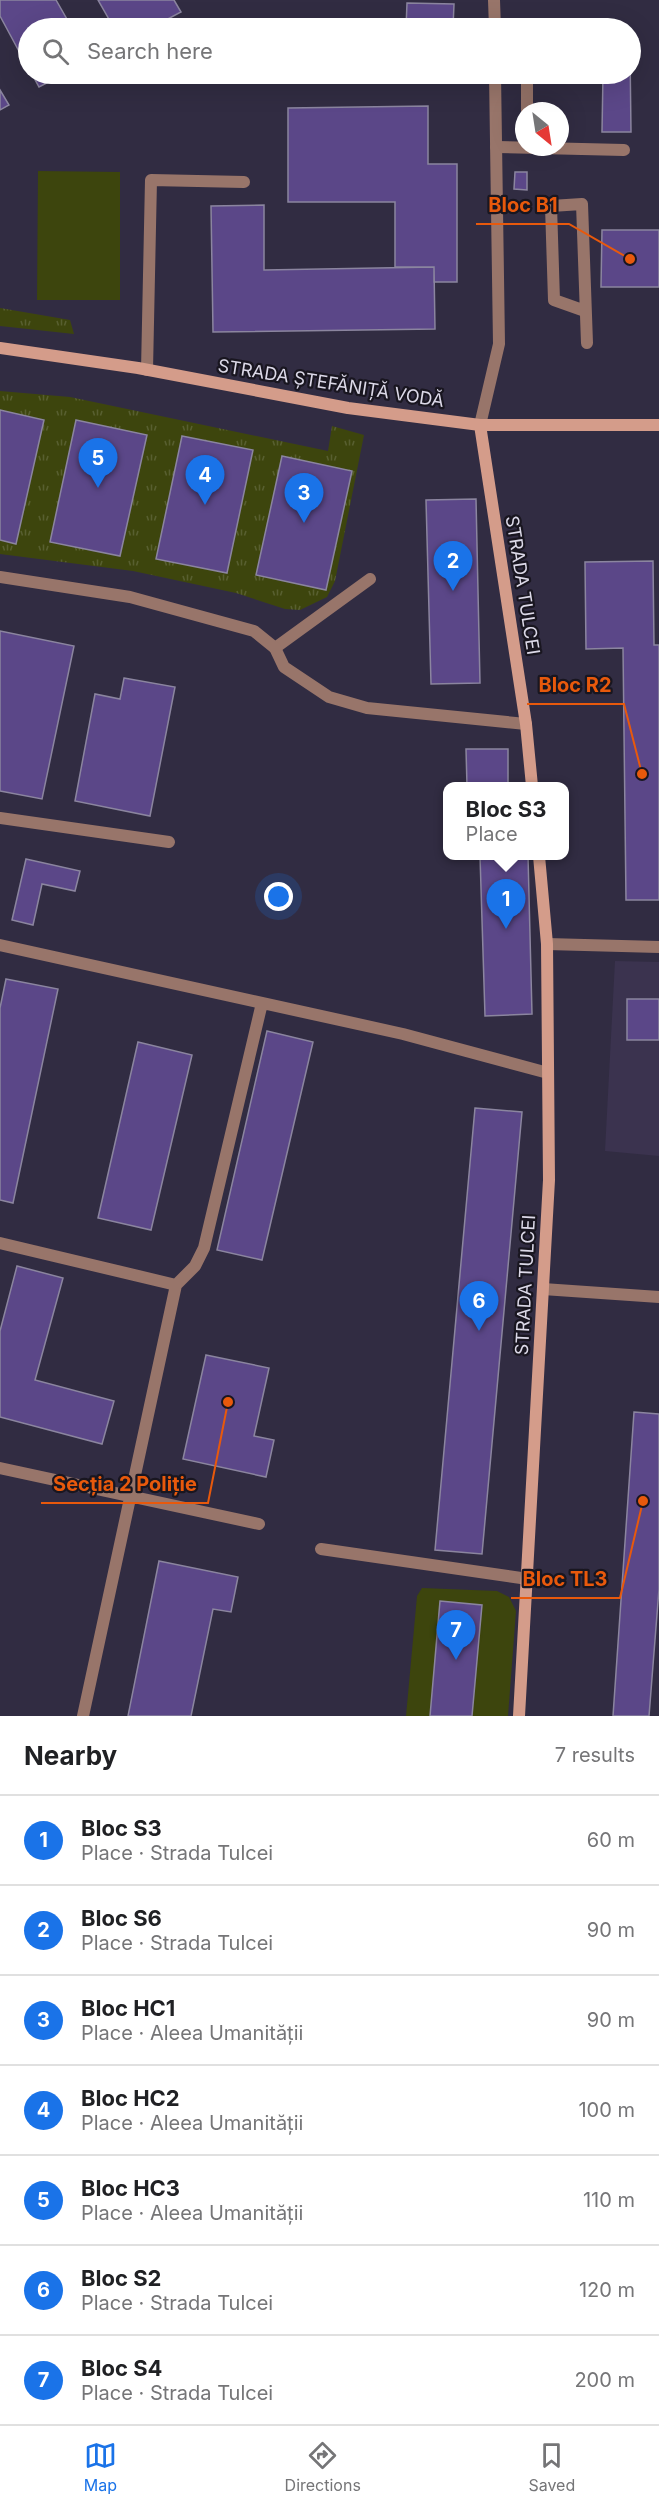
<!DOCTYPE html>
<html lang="en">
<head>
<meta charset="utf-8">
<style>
  body { margin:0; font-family:Inter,sans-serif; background:#f2f2f2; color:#202124 }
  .compass { position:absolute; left:515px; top:102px; width:54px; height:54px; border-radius:50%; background:#fff; box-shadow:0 6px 24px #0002; rotate:150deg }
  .you { position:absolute; left:279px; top:897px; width:21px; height:21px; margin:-15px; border:4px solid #fff; border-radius:50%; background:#1a73e8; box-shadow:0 0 0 9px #1a73e833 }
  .badge { display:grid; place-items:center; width:39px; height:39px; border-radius:50%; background:#1a73e8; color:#fff; font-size:20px; font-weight:700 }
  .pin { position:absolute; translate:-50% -50px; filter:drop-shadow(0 2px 3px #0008) }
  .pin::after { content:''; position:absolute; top:32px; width:21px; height:18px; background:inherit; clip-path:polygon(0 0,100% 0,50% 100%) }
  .popup { position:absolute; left:443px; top:782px; width:126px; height:78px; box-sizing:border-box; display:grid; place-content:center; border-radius:12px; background:#fff; filter:drop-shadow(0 2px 4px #0005); font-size:20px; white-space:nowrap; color:#757577 }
  .popup b { font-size:22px; color:#202124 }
  .popup::after { content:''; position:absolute; left:50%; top:100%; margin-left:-12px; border:12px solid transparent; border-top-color:#fff }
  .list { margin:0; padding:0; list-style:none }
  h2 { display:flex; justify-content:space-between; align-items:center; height:78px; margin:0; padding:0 24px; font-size:26px }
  h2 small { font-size:20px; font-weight:400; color:#757577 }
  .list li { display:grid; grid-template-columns:39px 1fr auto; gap:18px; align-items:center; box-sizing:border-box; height:90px; padding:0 24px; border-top:2px solid #e0e0e0 }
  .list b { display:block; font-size:22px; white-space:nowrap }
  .list p { margin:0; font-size:20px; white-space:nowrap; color:#757577 }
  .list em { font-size:20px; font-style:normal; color:#757577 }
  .icon { flex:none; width:33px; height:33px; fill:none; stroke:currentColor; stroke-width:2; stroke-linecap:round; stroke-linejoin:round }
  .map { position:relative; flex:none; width:659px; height:1716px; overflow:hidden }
  .search { position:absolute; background:#fff; box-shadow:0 6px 24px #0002; left:18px; right:18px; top:18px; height:66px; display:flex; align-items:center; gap:15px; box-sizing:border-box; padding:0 21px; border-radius:33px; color:#757577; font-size:22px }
  .sheet { height:708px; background:#fff }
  nav { display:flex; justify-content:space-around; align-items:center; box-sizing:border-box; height:84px; border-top:2px solid #e0e0e0; background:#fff; font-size:16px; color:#757577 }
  nav a { display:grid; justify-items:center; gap:3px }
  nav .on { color:#1a73e8 }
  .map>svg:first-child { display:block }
</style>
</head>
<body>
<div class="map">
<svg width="659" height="1716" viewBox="0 0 659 1716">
  <defs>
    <pattern id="grass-tufts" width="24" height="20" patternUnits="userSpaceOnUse" patternTransform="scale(1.5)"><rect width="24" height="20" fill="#3d450d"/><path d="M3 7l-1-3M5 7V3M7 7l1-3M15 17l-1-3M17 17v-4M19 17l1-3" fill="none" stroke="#585f30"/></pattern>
  </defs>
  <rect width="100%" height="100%" fill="#312c42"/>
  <path fill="#3b334f" d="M615,961l44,1v194l-54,-5z"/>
  <path fill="url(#grass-tufts)" fill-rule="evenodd" d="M0,308l70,12 4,14 -74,-8z
    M0,391l70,6 258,54 4,-25 32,9 -29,146 -8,16 -27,13 -15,-1 -49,-16 -103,-22 -133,-17v-14l16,3 28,-123 -44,-10zM147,436l-27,120 -70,-14zM183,436l69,14 -26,123 -69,-14zM282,456l70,15 -26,118 -70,-15z"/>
  <path fill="#3d450d" d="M38,171l82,1v128h-83z
    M422,1588l75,3 12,6 7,14 -8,105h-36l10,-111 -41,-4 -11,115h-24l11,-120z"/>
  <path fill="#5b4788" stroke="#8b859f" stroke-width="1.5" d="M0,0h56l16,28h-44v40l-28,-52z
    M98,0h76l7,12 -30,16h-37z
    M407,3l47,1 -1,24h-47z
    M630,51l1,81h-29l1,-58h27z
    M32,74h32l-25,13z
    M0,90l9,15 -9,5z
    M428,106v58h29v118h-23v-15h-39v-65h-107v-94z
    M515,172h12v18l-13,-1z
    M264,205v65l170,-3 1,62 -222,3 -2,-126z
    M602,230h57v57h-58z
    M0,410l44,10 -28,124 -16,-4z
    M76,420l71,15 -27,121 -70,-14z
    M182,436l71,14 -26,123 -71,-14z
    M282,456l70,15 -26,119 -70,-15z
    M476,499l4,184 -49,1 -5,-184z
    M653,561l1,84h5v255h-33l-3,-252 -37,1 -1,-87z
    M0,631l74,15 -32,153 -42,-8z
    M124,678l51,9 -25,129 -75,-15 20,-107 25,5z
    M466,749h42v37h-41z
    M480,856h48l4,158 -47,2z
    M26,859l54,12 -5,20 -33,-7 -9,41 -21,-5z
    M6,979l52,10 -45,214 -13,-3v-192z
    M627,999h32v41h-32z
    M267,1031l46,11 -51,218 -45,-10z
    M138,1042l54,13 -41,175 -53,-12z
    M475,1108l47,4 -40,442 -47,-4z
    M17,1266l46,12 -28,102 79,21 -12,43 -102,-27v-86z
    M206,1355l63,13 -15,68 20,4 -8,37 -83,-18z
    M634,1412l25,2v175l-10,127h-36z
    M159,1561l79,16 -7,35 -18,-3 -22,107h-63z
    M440,1601l42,4 -10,111h-42z"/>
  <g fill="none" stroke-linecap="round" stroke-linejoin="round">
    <path stroke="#98756a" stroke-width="12" d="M527,74v37
      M496,147l128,3
      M585,311l-31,-11 -3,-94 31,-2 5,139
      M147,370l4,-190 93,2
      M275,648l95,-69
      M0,818l169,24
      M0,945l403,89 145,39
      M0,1243l176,42
      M543,1289l116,8
      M0,1468l259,56
      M83,1716l93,-431 19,-19 9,-18 58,-245"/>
    <path stroke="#98756a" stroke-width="12" d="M494,0l1,28
      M480,425l19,-81 -4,-270
      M0,577l130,20 124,34 21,17 9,19 45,30 38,11 159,16
      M547,944l112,3
      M321,1549l207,30"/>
    <path stroke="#d49c8a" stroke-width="12" d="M0,348l138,20 210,40 132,17h179
      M480,425l46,299 6,62
      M519,1716l30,-536 -2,-236 -8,-88"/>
  </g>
  <g text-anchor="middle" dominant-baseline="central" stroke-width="4.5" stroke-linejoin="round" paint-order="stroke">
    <g font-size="18" fill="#dcd9e8" stroke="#191620">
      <text transform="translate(331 383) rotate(9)">STRADA ȘTEFĂNIȚĂ VODĂ</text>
      <text transform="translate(523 585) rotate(81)">STRADA TULCEI</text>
      <text transform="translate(525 1285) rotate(-87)">STRADA TULCEI</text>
    </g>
  </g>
  <path fill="none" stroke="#e8590c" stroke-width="2" d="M630 259L569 224H476M642 774L624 704H527M228 1402L208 1503H41M643 1501L620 1598H511"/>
  <g fill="#e8590c" stroke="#191620" stroke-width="2">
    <circle cx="630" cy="259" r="6"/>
    <circle cx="642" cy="774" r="6"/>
    <circle cx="228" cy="1402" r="6"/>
    <circle cx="643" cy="1501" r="6"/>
  </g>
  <g font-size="20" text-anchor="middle" font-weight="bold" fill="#e8590c" stroke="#191620" stroke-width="4.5" stroke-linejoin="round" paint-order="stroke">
    <text x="523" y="212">Bloc B1</text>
    <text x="575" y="692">Bloc R2</text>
    <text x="125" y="1491">Secția 2 Poliție</text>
    <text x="565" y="1586">Bloc TL3</text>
  </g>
</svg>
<svg class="compass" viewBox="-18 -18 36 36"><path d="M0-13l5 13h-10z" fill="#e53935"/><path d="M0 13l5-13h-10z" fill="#757577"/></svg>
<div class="you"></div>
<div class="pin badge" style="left:506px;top:929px">1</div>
<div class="popup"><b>Bloc S3</b>Place</div>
<div class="pin badge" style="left:453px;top:591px">2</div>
<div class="pin badge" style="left:304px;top:523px">3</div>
<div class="pin badge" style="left:205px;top:505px">4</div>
<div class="pin badge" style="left:98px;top:488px">5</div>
<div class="pin badge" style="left:479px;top:1331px">6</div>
<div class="pin badge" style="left:456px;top:1660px">7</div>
<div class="search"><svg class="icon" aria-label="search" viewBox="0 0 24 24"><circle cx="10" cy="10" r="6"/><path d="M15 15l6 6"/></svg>Search here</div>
</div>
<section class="sheet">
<h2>Nearby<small>7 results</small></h2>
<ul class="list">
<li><span class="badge">1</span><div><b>Bloc S3</b><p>Place · Strada Tulcei</p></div><em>60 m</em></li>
<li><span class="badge">2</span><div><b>Bloc S6</b><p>Place · Strada Tulcei</p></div><em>90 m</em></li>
<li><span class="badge">3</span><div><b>Bloc HC1</b><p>Place · Aleea Umanității</p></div><em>90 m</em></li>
<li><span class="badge">4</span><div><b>Bloc HC2</b><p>Place · Aleea Umanității</p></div><em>100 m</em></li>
<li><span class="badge">5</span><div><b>Bloc HC3</b><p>Place · Aleea Umanității</p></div><em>110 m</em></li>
<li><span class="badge">6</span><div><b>Bloc S2</b><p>Place · Strada Tulcei</p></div><em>120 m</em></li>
<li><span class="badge">7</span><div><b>Bloc S4</b><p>Place · Strada Tulcei</p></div><em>200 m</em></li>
</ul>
</section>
<nav>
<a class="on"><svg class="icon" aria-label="map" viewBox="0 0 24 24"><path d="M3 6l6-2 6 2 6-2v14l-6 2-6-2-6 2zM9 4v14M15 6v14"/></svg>Map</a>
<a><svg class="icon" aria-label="directions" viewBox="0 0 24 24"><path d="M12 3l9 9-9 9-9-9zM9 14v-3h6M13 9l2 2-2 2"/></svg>Directions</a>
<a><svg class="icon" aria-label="saved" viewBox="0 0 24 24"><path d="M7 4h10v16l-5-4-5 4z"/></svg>Saved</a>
</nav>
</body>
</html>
